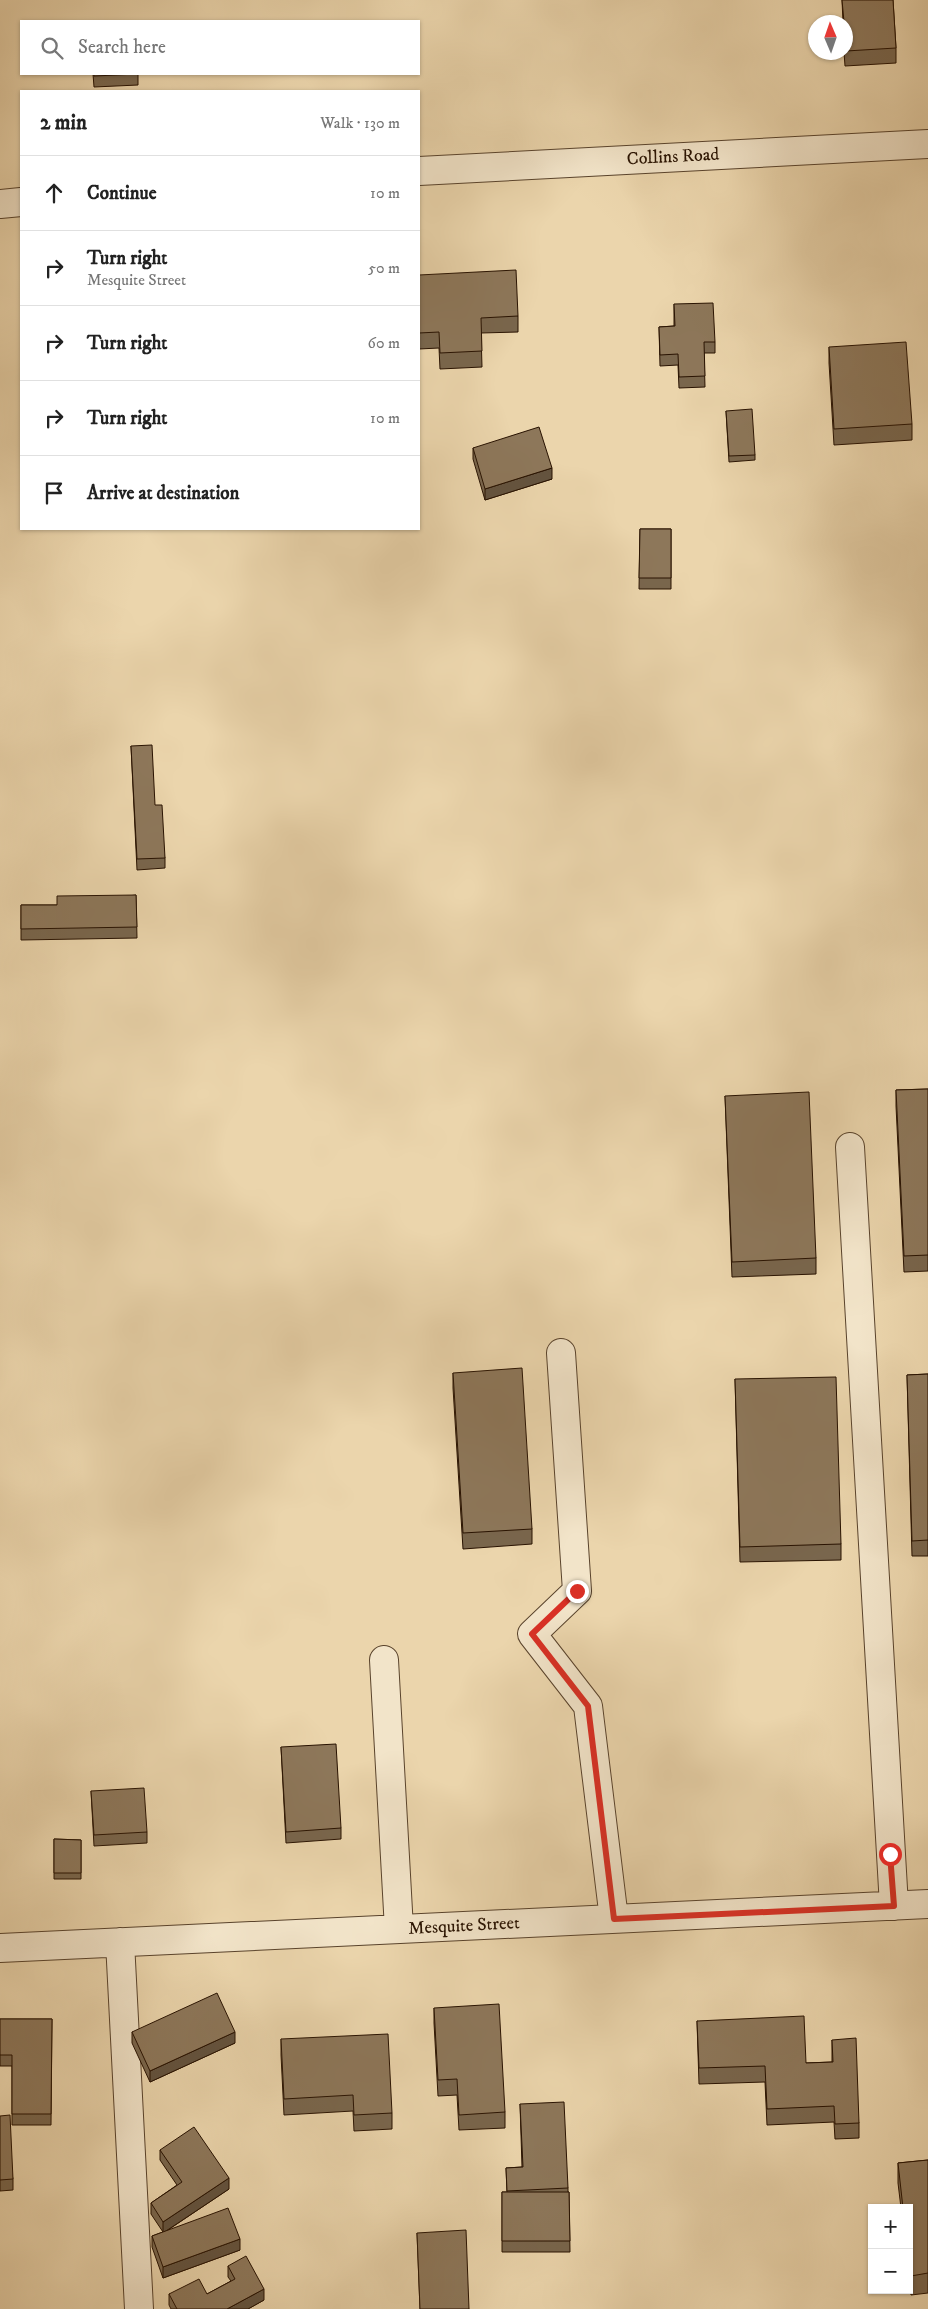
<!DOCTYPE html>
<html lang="en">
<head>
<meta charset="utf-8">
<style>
  body { margin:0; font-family:"IM FELL DW Pica",serif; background:#f6f6f6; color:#222 }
  .controls { position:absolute; right:15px; bottom:15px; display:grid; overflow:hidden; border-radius:0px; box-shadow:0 1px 4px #0004 }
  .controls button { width:45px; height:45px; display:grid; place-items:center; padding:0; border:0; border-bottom:1px solid #e0e0e0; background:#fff; color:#222; font:25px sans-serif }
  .compass { position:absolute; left:808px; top:15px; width:45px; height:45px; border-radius:50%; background:#fff; box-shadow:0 1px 4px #0004; rotate:358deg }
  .stop { position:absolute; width:15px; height:15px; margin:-11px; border:4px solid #d93025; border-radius:50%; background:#fff }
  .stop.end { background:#d93025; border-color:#fff; box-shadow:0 1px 5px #0008 }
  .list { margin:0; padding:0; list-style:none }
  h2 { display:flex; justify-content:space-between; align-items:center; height:65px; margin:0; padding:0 20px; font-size:21px }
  h2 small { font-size:16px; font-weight:400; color:#767676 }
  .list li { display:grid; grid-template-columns:32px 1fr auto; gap:15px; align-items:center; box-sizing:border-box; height:75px; padding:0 20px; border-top:1px solid #e0e0e0 }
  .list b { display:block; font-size:19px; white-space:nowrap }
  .list p { margin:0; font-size:16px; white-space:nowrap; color:#767676 }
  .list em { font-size:16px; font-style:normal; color:#767676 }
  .icon { flex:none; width:28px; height:28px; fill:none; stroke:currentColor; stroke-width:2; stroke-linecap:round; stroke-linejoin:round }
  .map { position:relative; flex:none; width:928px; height:2309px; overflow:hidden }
  .search { position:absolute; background:#fff; box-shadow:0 1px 4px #0004; left:20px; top:20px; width:400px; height:55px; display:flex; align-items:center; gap:12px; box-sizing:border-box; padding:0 18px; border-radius:0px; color:#767676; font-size:19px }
  .panel { position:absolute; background:#fff; box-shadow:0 1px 4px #0004; left:20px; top:90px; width:400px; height:440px; border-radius:0px }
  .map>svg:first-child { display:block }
</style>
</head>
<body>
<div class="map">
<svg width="928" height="2309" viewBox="0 0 928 2309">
  <rect width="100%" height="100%" fill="#ebd5ac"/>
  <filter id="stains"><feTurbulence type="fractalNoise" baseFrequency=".004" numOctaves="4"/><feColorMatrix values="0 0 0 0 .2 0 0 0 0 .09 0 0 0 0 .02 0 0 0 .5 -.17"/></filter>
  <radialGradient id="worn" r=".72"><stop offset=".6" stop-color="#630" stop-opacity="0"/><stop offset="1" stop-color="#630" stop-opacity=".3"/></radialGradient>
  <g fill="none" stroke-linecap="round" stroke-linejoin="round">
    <g stroke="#59432c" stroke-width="30">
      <path id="minor" d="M419,171l509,-27
        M0,204l21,-2
        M850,1147l44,759
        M561,1353l16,238 -45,43 56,72 26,213
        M384,1660l15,269
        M120,1942l19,367
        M0,1948l928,-44"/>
    </g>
    <use href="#minor" stroke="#f2e4c9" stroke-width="28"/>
  </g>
  <path fill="#79664d" stroke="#281201" d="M842,0h51l3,48v15l-51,3 -1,-14h2v-30h-3z
    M93,74h45v11l-44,2z
    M419,275l99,41v16l-37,1 1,34 -42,2 -1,-21 -20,1z
    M674,304l41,38v11h-11l1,34 -26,1 -1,-23 -18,1 -1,-39 15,-1z
    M829,347l83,77v16l-78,5 -5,-82z
    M726,411l29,44v5l-26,2z
    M473,448l79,31 -67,21 -12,-41z
    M640,529h31v60h-32z
    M131,746l34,112v10l-28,2z
    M136,895l1,43 -116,2v-35h36z
    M928,1089v182l-24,1 -8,-166v-16z
    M725,1096l91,162v16l-84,3z
    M453,1373l79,156v15l-69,5 -10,-161z
    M928,1374v182h-16l-5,-181z
    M735,1379l106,165v16l-101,2z
    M281,1747l60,81v11l-55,4z
    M91,1791l56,41v11l-53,3z
    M54,1839l27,1v39h-27z
    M434,2008l71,104v16l-46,2 -2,-35 -19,1 -4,-73z
    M0,2019h52l-1,106h-39v-59h-12z
    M697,2021l109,42 26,-1v-22l27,83v15l-24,1 -1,-17 -67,3 -2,-43 -66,2z
    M132,2032l103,11 -85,39 -18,-39z
    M281,2039l111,74v16l-38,2 -1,-20 -69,4 -3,-60z
    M520,2104l48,84v4h1l1,60h-68v-60h5l-1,-24 16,-1z
    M0,2116l13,63v11l-13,1z
    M160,2150l69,39 -64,43 75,18 -77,28 -11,-31v-11l11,-4 -12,-18v-11l26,-18 -17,-25z
    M928,2160v133l-17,2 -2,-14v-73h-8l-3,-25v-20z
    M417,2233l52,76h-49z
    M228,2266l36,34 -16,9h-77l-2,-4v-11h38l24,-13 -3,-4z"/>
  <path fill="#63533f" stroke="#281201" d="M552,468v11l-67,21v-11z
    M235,2032v11l-85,39v-11z
    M229,2178v11l-66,44v-11z
    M240,2239v11l-77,28v-11z
    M264,2289v11l-16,9h-21z"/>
  <path fill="#8d775a" stroke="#281201" d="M842,0h51l3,48 -50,3v-29h-2z
    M94,74h44l-44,2z
    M516,270l2,46 -37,2 1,33 -42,2 -1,-21 -20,1v-58z
    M713,303l2,39h-11l1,34 -26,1 -1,-23 -18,1 -1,-28 16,-1 -1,-22z
    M906,342l6,82 -78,5 -5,-82z
    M752,409l3,46 -26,1 -3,-45z
    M539,427l13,41 -67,21 -12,-41z
    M640,529h31v49h-32z
    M152,745l3,60h7l3,53 -28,1 -6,-113z
    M136,895l1,32 -116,2v-24h36v-9z
    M928,1089v166l-24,1 -8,-166z
    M809,1092l7,166 -84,4 -7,-166z
    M522,1368l10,161 -69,4 -10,-160z
    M928,1374v166l-16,1 -5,-166z
    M836,1377l5,167 -101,3 -5,-168z
    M336,1744l5,84 -55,4 -5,-85z
    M144,1788l3,44 -53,3 -3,-44z
    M54,1839l27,1v33h-27z
    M217,1993l18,39 -85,39 -18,-39z
    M499,2004l6,108 -46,3 -2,-36 -19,1 -4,-72z
    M804,2016l2,47 27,-1 -1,-22 24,-2 3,85 -24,1 -1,-18 -67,3 -2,-43 -66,2 -2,-47z
    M0,2019h52l-1,95h-39v-59h-12z
    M388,2034l4,79 -38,2 -1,-20 -69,4 -3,-60z
    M564,2102l4,86 -61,3 -1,-23 17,-1 -3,-63z
    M10,2115l3,64 -13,1v-64z
    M194,2127l35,51 -66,44 -12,-19 31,-21 -22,-32z
    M928,2160v113l-17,3 -2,-15v-53h-6l-5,-45z
    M502,2192h67l1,49h-68z
    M228,2208l12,31 -77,28 -11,-31z
    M466,2230l3,79h-49l-3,-76z
    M246,2256l18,33 -37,20h-50l-8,-15 30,-15 8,15 28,-15 -7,-13z"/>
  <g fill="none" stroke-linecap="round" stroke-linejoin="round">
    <path stroke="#d93025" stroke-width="6" d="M577,1591l-45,43 56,72 26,213 280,-13 -4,-52"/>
  </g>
  <g text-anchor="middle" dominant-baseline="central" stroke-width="5" stroke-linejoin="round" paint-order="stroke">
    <g font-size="18" fill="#281201" stroke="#f2e4c9">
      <text transform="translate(673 157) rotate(-3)">Collins Road</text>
      <text transform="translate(464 1926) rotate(-3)">Mesquite Street</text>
    </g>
  </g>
  <rect width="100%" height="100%" filter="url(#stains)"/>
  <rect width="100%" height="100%" fill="url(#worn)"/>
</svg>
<div class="controls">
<button>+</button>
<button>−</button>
</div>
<svg class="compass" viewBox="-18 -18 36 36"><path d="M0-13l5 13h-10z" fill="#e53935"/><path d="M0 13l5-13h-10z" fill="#767676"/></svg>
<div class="stop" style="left:890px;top:1854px"></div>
<div class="stop end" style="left:577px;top:1591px"></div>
<div class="search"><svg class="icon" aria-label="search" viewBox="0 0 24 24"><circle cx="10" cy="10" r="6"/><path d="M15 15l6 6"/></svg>Search here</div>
<section class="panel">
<h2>2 min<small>Walk · 130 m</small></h2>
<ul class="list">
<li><svg class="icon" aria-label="ahead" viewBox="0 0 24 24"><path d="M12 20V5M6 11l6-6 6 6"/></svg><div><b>Continue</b></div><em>10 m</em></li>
<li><svg class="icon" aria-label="right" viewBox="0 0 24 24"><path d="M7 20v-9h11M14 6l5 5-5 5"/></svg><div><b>Turn right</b><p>Mesquite Street</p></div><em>50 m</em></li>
<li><svg class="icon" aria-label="right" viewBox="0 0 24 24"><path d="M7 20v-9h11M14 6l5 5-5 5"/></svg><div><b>Turn right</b></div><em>60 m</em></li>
<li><svg class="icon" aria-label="right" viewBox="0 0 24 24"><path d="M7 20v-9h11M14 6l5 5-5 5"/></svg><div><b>Turn right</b></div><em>10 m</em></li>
<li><svg class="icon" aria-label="arrive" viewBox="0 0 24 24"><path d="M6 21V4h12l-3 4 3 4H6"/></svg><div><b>Arrive at destination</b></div></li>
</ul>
</section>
</div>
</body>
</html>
